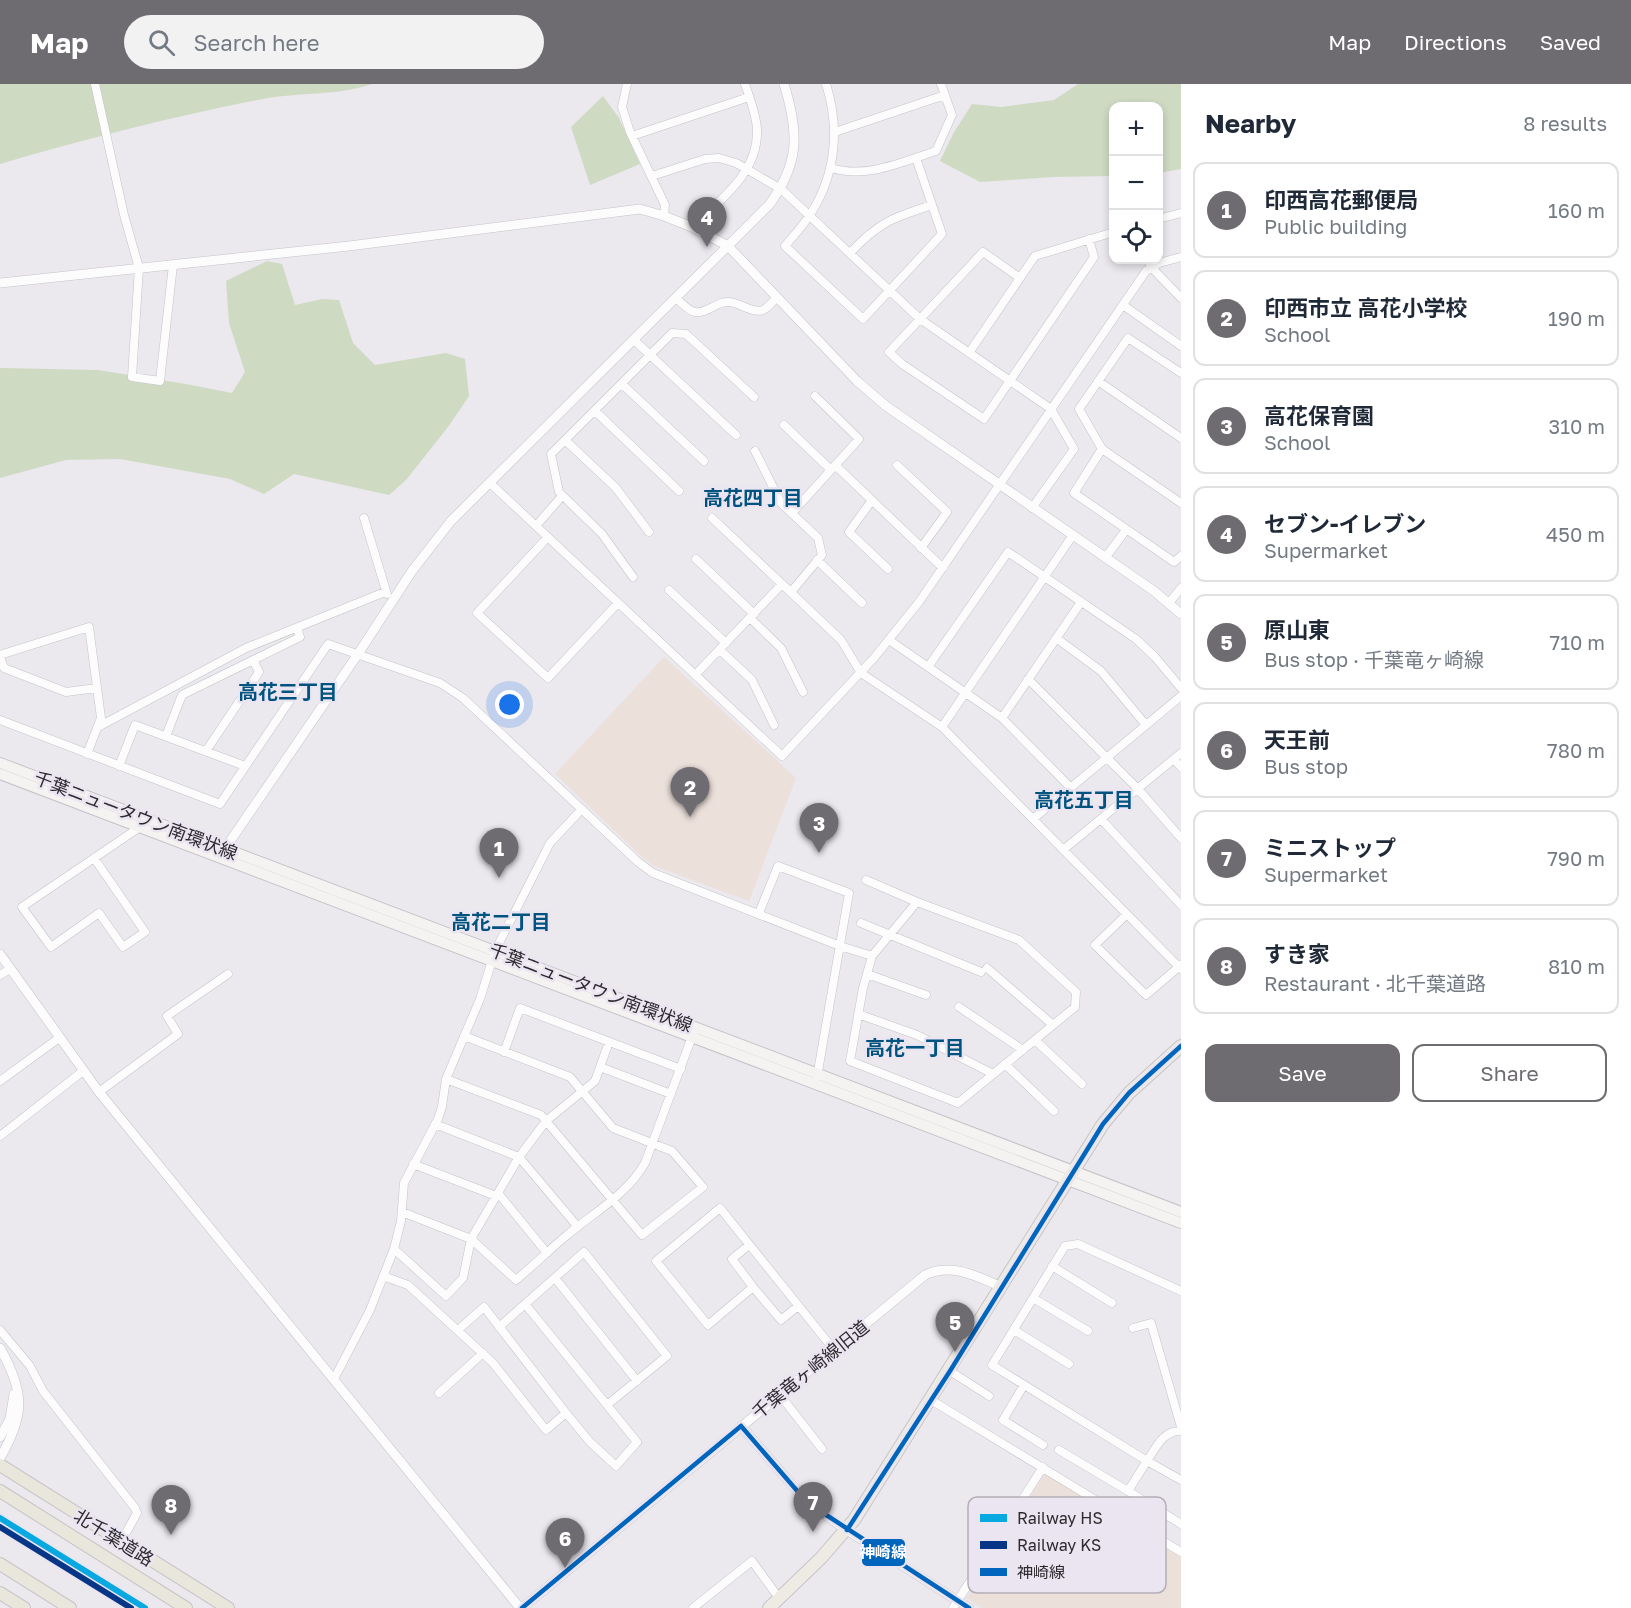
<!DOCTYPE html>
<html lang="en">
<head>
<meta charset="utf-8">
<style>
  body { margin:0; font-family:"Golos Text","Noto Sans JP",sans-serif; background:#f2f2f3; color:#1f2937 }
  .controls { position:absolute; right:18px; top:18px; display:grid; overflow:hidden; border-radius:12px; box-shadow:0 3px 9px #0003 }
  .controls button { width:54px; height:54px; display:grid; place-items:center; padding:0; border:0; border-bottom:2px solid #e0e1e3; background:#fff; color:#1f2937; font:30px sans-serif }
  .you { position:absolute; left:510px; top:621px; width:21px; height:21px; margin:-15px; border:4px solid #fff; border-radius:50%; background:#1a73e8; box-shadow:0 0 0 9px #1a73e833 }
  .badge { display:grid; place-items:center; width:39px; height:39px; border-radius:50%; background:#6f6c71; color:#fff; font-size:20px; font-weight:700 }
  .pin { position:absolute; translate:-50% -50px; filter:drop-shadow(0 2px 3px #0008) }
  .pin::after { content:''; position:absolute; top:32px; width:21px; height:18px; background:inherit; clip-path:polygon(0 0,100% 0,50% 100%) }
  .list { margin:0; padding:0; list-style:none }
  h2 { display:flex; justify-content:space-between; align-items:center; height:78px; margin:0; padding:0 24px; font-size:26px }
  h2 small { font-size:20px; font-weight:400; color:#747a83 }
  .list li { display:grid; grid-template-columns:39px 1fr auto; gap:18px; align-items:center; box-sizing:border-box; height:96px; margin:0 12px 12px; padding:0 12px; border:2px solid #e0e1e3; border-radius:12px }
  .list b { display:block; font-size:22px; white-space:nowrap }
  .list p { margin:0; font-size:20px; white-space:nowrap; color:#747a83 }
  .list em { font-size:20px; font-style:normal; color:#747a83 }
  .actions { display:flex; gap:12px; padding:18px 24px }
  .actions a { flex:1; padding:14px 0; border:2px solid #6f6c71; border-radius:12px; text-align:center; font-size:21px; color:#6f6c71 }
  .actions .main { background:#6f6c71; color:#fff }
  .icon { flex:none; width:33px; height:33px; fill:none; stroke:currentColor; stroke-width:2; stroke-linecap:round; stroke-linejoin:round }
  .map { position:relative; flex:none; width:1181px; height:1524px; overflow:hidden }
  header { display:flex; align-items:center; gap:36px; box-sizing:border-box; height:84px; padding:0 30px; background:#6f6c71; color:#fff }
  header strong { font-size:28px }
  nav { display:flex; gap:33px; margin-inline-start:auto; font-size:21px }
  .search { width:420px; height:54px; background:#f2f2f3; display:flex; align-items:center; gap:15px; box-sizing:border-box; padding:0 21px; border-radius:33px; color:#747a83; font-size:22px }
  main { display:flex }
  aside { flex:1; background:#fff }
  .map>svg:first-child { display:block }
</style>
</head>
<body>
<header>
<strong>Map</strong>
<div class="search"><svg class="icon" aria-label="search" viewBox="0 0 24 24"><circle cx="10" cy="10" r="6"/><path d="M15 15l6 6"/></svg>Search here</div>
<nav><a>Map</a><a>Directions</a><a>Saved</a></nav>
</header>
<main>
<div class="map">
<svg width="1181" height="1524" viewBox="0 0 1181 1524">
  <rect width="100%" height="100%" fill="#ebe8ee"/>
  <path fill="#ece0db" d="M664,573l132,121 -47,123 -95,-35 -12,-9 -87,-83z
    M1048,1388l130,83 3,-1v54h-199l-16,-10 79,-125z"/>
  <path fill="#cfdac3" d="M0,0h372c-35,12 -73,8 -109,15 -88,17 -177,40 -263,65z
    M1078,0h103v85l-22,4 -1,-67h-44l-1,70 -60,1 -73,5 -40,-21 13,-27 19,-30 29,3 53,-7z
    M603,12l16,22 21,46 -50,21 -19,-58z
    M267,177l15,3 13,41 27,-6 17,1 14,43 22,22 71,-12 19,6 4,37 -21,31 -42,53 -17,15 -95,-21 -30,20 -34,-15 -110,-20 -54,1 -66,18v-110l98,2 88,14 46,9 13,-21 -16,-49 -3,-42z"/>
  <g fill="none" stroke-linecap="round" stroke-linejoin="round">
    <g stroke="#c6c3c8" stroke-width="9">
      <path id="minor" d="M95,0l29,131 15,53 -7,109 28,4 13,-116
        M627,0l-5,23 8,25 35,73 -1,11
        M826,0c14,44 10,90 -15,129 -7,12 -17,22 -26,33l78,73 79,-85 -26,-76
        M835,48l110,-37
        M632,52l117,-39
        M831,84c36,11 71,-6 105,-17l16,-36 -11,-31
        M652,92l53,-17 14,-1 17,5 45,26 139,130 131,90 23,40 -42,59
        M1158,135l23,-6
        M692,143c28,-27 67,-54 65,-98 -1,-15 -7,-30 -12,-45
        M850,169c29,-31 42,-35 82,-48
        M1148,176l3,7 30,31
        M1020,194l-37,-26 -94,100 13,12 82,55 110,-162 -5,-18
        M676,214c6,5 12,13 19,14 12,2 21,-10 32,-10 12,-1 24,12 36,8 5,-2 10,-9 14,-13
        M1123,221l58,41
        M634,256l102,95
        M969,269l66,-97 79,-24
        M1181,289l-53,-35 -49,71 23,40 -28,44 100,69 7,-6
        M1098,297l83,57
        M622,300l82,77
        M595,327l84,80
        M784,341l47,45
        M565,356l51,48 33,44
        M1102,365l79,54
        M755,367l26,52 37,35 4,17 -31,37
        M835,381l108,103
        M897,381l50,47 -26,36
        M490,399l292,273 92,-98 45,-56 227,-331 13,-8 22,-6
        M872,416l-23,32 39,37
        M792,429l67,-74 -44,-43
        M364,434l23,76
        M712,434l70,66
        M536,442l26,-30
        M548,453l-71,76 71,65 70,-75
        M1105,474l21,-28
        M696,475l58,55
        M817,476l45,43
        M633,493l-31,-43 -43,-42 -8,-38 121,-121 14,1 68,63
        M669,506l57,53
        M1169,519l12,-15
        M750,534l31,30 22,44
        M1056,554l45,33 45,54
        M889,556l113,78 69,70
        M720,566l32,30 22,45
        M0,571l89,-28 12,91 -14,36
        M0,573l4,11 62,24 31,-4
        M928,583l80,-115 128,87 19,18 26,31
        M695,591l87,-91 59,56 20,33 81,54 239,242
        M1028,595l110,110 43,49
        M1002,634l79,-116
        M0,636l220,84 108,-160 112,39 23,15 175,164 15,11 187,73 32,10 -9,32 -13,73 108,42 117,-96 1,-15 -57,-52 -102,-38 -45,54
        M98,643l148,-79 139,-56
        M942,643l131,-192
        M166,652l16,-41 118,-58 -3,-9
        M206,667l53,-79 -6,-12
        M1174,675l7,8
        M119,682l16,-41 110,41
        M1033,735l148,-123
        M1101,735l80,86
        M1063,766l118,-97
        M94,774l51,74 -22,15 -24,-34 -48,34 -29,-40 118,-80
        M866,796l51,22
        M759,829l19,-47 71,27 -32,184
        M1127,830l-32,31 51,50 35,-30
        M861,839l120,49
        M987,884l66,57
        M867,890l59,21
        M0,891l10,-6
        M959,923l64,43
        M858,930l59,21 76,39
        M1035,956l47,44
        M504,968l16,-44 161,61
        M1005,980l49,47
        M600,983l71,27
        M446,995l95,36 101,120 61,-48 -31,-36 -59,-23 -43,-51 -106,-41
        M0,997l59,-43
        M99,1008l79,-58 -11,-18 61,-42
        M435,1040l84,33 59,70
        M0,1052l83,-65
        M413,1080l83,32
        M498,1109l49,60
        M402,1128l69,27 45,41c17,-14 33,-30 50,-44 27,-23 61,-41 79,-73l48,-129
        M749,1161l-17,14 21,28 -45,38 -52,-64 64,-53 114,142
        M394,1165l52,47 17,-18 8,-39 48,-82 27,-36 49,-40 14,-39
        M1052,1182l60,37
        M383,1192l25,9 85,78 53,67 20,-17 -82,-106 -26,23
        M555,1194l82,103
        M753,1203l28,33 17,-14
        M1181,1207l-103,-47 -13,2 -73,119 155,96c9,-13 16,-31 34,-30
        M1033,1214l55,33
        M499,1243l85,-75 83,104 -60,49 -82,-101
        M1133,1244l18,-5 30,104
        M0,1246l30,36 13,25 92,117 2,5 -16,29
        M1014,1246l55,34
        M950,1287l39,25
        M334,1295l36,-69 24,-61 7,-28 3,-38 34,-64 4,-12 4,-28 34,-80 15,-48 55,-108 31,-33
        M1024,1301l-21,35 40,25
        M439,1309l44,-40
        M780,1311l42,54
        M931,1316l250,152
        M566,1329l24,29 26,24 21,-24 -30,-37
        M1059,1366l69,41 19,-30 34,19
        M1128,1407l53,33
        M693,1524l59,-47 27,37
        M953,1524l90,-141"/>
    </g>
    <g stroke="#c6c3c8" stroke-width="10">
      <path id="tertiary" d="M0,199l349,-37 291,-37 24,7 28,11 36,19 129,135 29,25 268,185 27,23
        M222,769l136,-199 54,-83 39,-50 318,-316c31,-42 30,-73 15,-121
        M0,870l99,138 421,516
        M0,1264c25,44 25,67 0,110
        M741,1342l58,67 15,14 33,23 122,78
        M0,1353l10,-18 4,-25
        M522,1524l403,-333c27,-13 53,2 77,12"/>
    </g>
    <g stroke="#c6c3c8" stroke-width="12">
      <path id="secondary" d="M0,679l1181,449
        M0,690l1181,449"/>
    </g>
    <g stroke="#c6c4c7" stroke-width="14">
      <path id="primary" d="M769,1524l52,-50 33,-38 249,-396 26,-31 52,-47"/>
    </g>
    <g stroke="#c6c4c7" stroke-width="14">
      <path id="trunk" d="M0,1381l228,143
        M0,1407l186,117
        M0,1480l70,44
        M0,1509l24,15"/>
    </g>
    <use href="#minor" stroke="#fcfcfc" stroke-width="8"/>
    <use href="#tertiary" stroke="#fcfcfc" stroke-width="9"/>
    <use href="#secondary" stroke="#f4f3f1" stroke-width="10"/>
    <use href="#primary" stroke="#eeebe4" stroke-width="12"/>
    <use href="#trunk" stroke="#e9e6dc" stroke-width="12"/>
    <g stroke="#ebe5f1" stroke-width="9">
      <path id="bus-1" d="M741,1342l58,67 15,14 155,101
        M847,1446l103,-159 153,-247 26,-31 52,-47
        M522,1524l219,-182"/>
    </g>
    <use href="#bus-1" stroke="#0065bd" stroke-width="4.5"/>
    <g stroke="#ebe5f1" stroke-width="10">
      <path id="rail-1" d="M0,1434l145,90"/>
    </g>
    <g stroke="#ebe5f1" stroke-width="10">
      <path id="rail-2" d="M0,1443l131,81"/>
    </g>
    <use href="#rail-1" stroke="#07a9e0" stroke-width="6"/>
    <use href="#rail-2" stroke="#073686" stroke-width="6"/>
  </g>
  <g text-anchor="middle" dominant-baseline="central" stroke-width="5" stroke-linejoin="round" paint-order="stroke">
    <g font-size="18" fill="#2c2a2e" stroke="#ebe5f1">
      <text transform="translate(136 731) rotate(21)">千葉ニュータウン南環状線</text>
      <text transform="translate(591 903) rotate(21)">千葉ニュータウン南環状線</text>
      <text transform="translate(810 1285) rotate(-39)">千葉竜ヶ崎線旧道</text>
      <text transform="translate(114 1453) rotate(32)">北千葉道路</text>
    </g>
    <g font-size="20" font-weight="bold" fill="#00537f" stroke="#ebe5f1">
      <text x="753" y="413">高花四丁目</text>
      <text x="288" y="607">高花三丁目</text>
      <text x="1084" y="715">高花五丁目</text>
      <text x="501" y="837">高花二丁目</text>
      <text x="915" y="963">高花一丁目</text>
    </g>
  </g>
  <rect x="968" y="1413" width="198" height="96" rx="9" fill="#ebe5f1" stroke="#b2adb6" stroke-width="1.5"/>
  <rect x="980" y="1430" width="27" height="8" fill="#07a9e0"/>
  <rect x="980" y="1457" width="27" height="8" fill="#073686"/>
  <rect x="980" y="1484" width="27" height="8" fill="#0065bd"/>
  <g font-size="16" fill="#2c2a2e">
    <text x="1017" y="1440">Railway HS</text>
    <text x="1017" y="1467">Railway KS</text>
    <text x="1017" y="1494">神崎線</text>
  </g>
  <rect stroke="#ebe5f1" stroke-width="2" x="861" y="1454" width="45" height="29" rx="6" fill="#0065bd"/>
  <g font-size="16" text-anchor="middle" font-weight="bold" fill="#fff">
    <text x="883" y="1474">神崎線</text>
  </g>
</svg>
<div class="controls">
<button>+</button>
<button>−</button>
<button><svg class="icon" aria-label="locate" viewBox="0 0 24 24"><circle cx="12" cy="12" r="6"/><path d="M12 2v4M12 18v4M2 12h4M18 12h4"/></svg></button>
</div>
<div class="you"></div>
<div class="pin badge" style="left:499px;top:794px">1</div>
<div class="pin badge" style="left:690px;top:733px">2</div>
<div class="pin badge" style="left:819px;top:769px">3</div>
<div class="pin badge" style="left:707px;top:163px">4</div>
<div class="pin badge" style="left:955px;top:1268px">5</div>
<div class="pin badge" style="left:565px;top:1484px">6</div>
<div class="pin badge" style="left:813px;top:1448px">7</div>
<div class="pin badge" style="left:171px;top:1451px">8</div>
</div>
<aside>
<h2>Nearby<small>8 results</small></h2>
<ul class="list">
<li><span class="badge">1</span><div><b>印西高花郵便局</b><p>Public building</p></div><em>160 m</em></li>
<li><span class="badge">2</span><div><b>印西市立 高花小学校</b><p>School</p></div><em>190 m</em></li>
<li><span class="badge">3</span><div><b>高花保育園</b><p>School</p></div><em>310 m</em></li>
<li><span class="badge">4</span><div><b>セブン-イレブン</b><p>Supermarket</p></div><em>450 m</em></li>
<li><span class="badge">5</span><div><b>原山東</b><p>Bus stop · 千葉竜ヶ崎線</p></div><em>710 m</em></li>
<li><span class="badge">6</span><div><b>天王前</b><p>Bus stop</p></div><em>780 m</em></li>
<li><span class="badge">7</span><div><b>ミニストップ</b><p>Supermarket</p></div><em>790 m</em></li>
<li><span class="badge">8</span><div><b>すき家</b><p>Restaurant · 北千葉道路</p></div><em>810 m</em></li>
</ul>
<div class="actions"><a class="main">Save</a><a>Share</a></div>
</aside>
</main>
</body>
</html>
